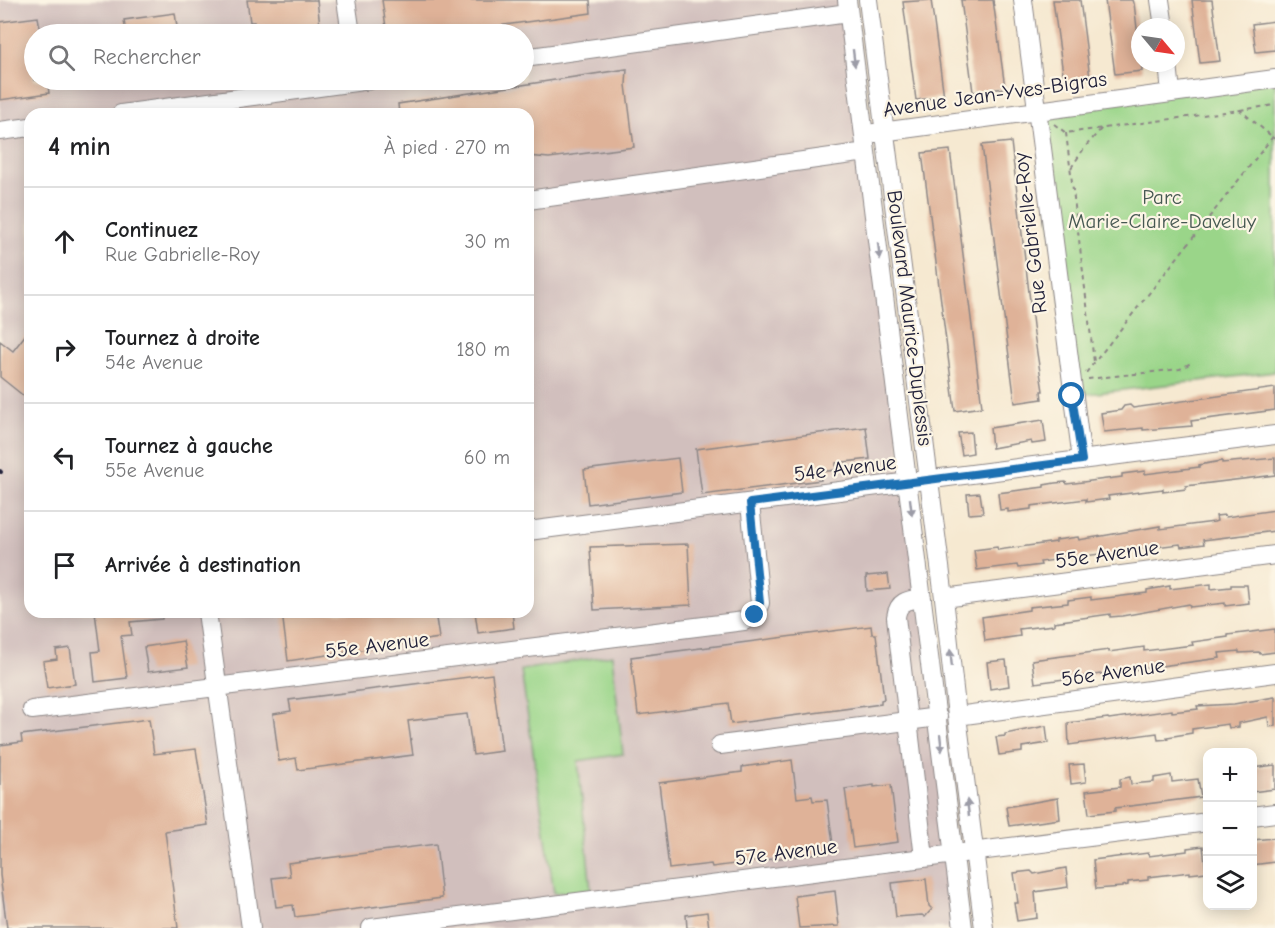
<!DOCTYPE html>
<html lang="fr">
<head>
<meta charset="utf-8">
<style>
  body { margin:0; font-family:"Comic Neue",sans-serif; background:#f2f2f2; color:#202124 }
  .controls { position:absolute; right:18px; bottom:18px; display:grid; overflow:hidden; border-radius:12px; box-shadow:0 3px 15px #0003 }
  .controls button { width:54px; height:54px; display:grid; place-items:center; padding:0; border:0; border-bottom:2px solid #e0e0e0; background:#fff; color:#202124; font:30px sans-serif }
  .compass { position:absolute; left:1131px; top:18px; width:54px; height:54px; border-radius:50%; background:#fff; box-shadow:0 3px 15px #0003; rotate:119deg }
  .stop { position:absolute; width:18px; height:18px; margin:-14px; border:4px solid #1f6fb2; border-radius:50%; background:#fff }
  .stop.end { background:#1f6fb2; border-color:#fff; box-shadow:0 2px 6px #0008 }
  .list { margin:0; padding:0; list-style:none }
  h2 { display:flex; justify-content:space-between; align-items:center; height:78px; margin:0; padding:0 24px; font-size:26px }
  h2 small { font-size:20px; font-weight:400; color:#757577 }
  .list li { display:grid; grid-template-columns:39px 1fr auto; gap:18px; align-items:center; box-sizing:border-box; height:108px; padding:0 24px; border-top:2px solid #e0e0e0 }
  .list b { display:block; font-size:22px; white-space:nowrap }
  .list p { margin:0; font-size:20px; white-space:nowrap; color:#757577 }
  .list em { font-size:20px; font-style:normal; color:#757577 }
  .icon { flex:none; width:33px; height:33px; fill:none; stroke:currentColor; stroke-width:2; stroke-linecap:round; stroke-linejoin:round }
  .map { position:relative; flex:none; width:1275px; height:928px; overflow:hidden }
  .search { position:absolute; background:#fff; box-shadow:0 3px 15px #0003; left:24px; top:24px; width:510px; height:66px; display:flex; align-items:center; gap:15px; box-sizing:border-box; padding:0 21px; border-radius:33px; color:#757577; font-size:22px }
  .panel { position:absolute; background:#fff; box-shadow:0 3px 15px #0003; left:24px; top:108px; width:510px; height:510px; border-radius:18px }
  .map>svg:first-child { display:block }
</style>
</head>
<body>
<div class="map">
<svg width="1275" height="928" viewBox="0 0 1275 928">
  <rect width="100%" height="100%" fill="#fcf5e5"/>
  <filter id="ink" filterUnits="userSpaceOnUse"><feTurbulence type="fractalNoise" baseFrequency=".0167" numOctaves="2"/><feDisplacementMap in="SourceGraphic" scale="12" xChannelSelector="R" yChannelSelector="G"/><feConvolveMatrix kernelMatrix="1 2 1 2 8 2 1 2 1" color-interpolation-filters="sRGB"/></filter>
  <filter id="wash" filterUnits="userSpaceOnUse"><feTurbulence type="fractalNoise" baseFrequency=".008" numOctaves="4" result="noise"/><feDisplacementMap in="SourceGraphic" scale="24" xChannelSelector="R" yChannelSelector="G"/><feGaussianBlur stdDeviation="1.35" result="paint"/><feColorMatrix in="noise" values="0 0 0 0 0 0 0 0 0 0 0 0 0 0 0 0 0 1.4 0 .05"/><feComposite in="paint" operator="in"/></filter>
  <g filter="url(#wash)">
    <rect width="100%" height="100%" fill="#f6e9d1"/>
    <path fill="#d1bfbd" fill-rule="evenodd" d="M0,0h842l120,928h-962zM34,34h490v46h-490zM30,114h498v498h-498z"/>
    <path fill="#9ad589" stroke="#5e7c62" stroke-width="1.5" d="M1275,80v292l-203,24 -35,-285z
      M612,655l11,99 -45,7 13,129 -37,3 -33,-223z"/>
    <g id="blocks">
      <path fill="#dfb298" d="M247,0h70l4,34h-65l-2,-12h-4z
        M382,0h208l1,13 -150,21h-54z
        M931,0l13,97 -28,3 -13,-98z
        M961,0h32l12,88 -32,4z
        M1053,0h27l10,78 -26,3z
        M1105,0h27l1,3h1l8,68 -27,3z
        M1192,0h20l8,61 -20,2z
        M175,13l3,21h-52l-2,-14z
        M38,17l3,17h-7v46h13l2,13 -49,7v-78z
        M1275,21v29l-19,2 -4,-28z
        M627,69l-1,16 8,62 -85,11 -21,-2v-42h-129l-1,-10z
        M1011,142l23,192 9,57h-2l1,8 -27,4 -33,-258z
        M950,150l32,257 -27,4 -33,-258z
        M30,329v72l-30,-24v-36l13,10z
        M1275,388v22l-84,11 1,5 -49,4v-2l-39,4 -3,-19 20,-3 3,-4 6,-1 3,3z
        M1043,420l3,22 -14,2 -1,-3 -39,7 -2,-20z
        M866,427l4,32 -34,4v7l-16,2 1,8 -119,15 -6,-46z
        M971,432l2,21 -11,2 -4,-22z
        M678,458l4,34 -94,12 -4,-34z
        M1275,458v17l-89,11v3l-23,3v-3l-55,7 1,3 -23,3v-3l-55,7v3l-23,3v-3l-8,1 -2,-17 46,-6v-2l11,-2 11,-1 1,2 55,-7v-3l23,-3v3l54,-7v-2l23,-4v2z
        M980,493l3,20 -14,1 -2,-20z
        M1275,510v21l-72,9 1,4 -23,3 -1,-3 -58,7v3l-23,3v-3l-59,8 1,3 -23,3 -1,-3 -40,5 -3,-20 23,-3 1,3 58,-8v-2l22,-3 1,3 81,-14v3l54,-7 3,-1 -1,-5 9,-1 1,2z
        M688,544l3,61 -97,5 -4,-63z
        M888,574l2,15 -23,2 -1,-15z
        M1211,584v5l20,-2v-2h16l2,18 -24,3v-3l-35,4 -1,-3 -67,12 -12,1v-3l-56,8v3l-35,4 1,7 -35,5 -3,-24 47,-7v-3l39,-4v-3l23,-3v3l56,-7v-3l23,-4v3z
        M95,612h67v7l-32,3 2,13 -11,1 6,42 -32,4 -3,-30 8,-1z
        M282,612h100l1,3 20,-3h32l4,26 -151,23z
        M475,612h37l2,16 -36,5z
        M871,626l1,8h4l8,65 -3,1v4l-150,20 -3,-21 -90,12 -7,-58z
        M1275,629v23l-15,2 -1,-2 -20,1v-2l-20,2 1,5 -185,25 -3,-23 77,-10v2l35,-5v4l49,-6 -1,-3 36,-5v-2z
        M183,641l5,26 -40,5 -4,-25z
        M70,648l5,36 -28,4 -4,-27 14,-2 -1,-9z
        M1006,660l3,26 -19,3 -3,-27z
        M492,674l10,77 -29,4 -6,-41 -59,7 5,34 -115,15 -2,-12 -17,3 -6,-47 18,-3 -2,-11z
        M1275,697v29l-6,1 -1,-10 -29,6v4l-10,1 -1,-4 -36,5v4l-25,4 1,2 -10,1 -1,-7 -88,12 -1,-22 40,-5 1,1 63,-9v2l26,-3 -1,-3 37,-2z
        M149,719l5,35 42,-5 12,76 -43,6 13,97h-171l-7,-53v-130l22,-3 -1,-7z
        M1046,726l2,17 -26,4v5l-23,3 -3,-18 9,-1v-2z
        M792,760l5,38 15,-2 1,5 14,-1 7,51 -122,16 -1,-3 -42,5 -10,-86 83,-11v-5z
        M1084,764l2,18 -15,2 -2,-19z
        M1275,765v24l-23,3v-24z
        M1171,775l1,7 26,-3 3,18 -86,11v3l-26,3 -3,-23 34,-4v-8l10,-2 1,7 23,-2v-4z
        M874,785v2l17,-2 7,57 -45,6 -8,-59z
        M1058,798l2,21 -51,7 -3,-19z
        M1275,838v24l-23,3v-25z
        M436,844l6,54 -147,19 -2,-12 -17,2 -4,-29 18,-2 -2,-13z
        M1203,846l3,26 -16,2v-2l-42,5v3l-20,2v3l-6,1v1l-26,2 -3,-29 55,-7 1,3 38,-5v-3z
        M1066,868l2,19 -33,5 2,26 -20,3 -3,-18h4l-4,-30 17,-2 3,3z
        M926,879l3,27 3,3 -7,8 -3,-2 -26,2 -4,-34z
        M835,891l4,35 -40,2 -4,-32z
        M707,912l2,16h-22l-1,-13z"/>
    </g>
  </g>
  <g filter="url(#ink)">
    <use href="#blocks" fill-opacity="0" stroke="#8c8686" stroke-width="1.5"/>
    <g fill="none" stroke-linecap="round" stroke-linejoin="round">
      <g stroke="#8c8686" stroke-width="20">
        <path id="minor" d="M346,0l5,34
          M847,0l116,928
          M868,0l76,598 13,118 27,212
          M1023,0l59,460
          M1160,0l4,27
          M524,58l324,-45
          M1168,63l3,30
          M121,114l249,-34
          M0,131l30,-4
          M874,133l401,-54
          M528,200l338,-48
          M528,531l747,-96
          M922,598c-14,2 -24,3 -26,19l28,241
          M944,598l331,-43
          M207,612l44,316
          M32,710l712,-89 11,-6 5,-12 -10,-100
          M957,716l318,-43
          M720,745l218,-28
          M1252,816l23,-3
          M371,928l837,-106"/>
      </g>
      <path stroke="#8c8686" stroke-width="2" stroke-dasharray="4.5 4.5" stroke-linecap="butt" d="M1240,110l35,-5
        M1054,124l12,9 174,-23 35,29
        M1066,133l28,229
        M1071,168l14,-21 17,-19
        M1086,373l189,-239
        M1088,379l92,-10 11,-6"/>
      <use href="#minor" stroke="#fff" stroke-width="18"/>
      <path stroke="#22223b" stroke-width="4" d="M0,471l1,1"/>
    </g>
    <defs><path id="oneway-solid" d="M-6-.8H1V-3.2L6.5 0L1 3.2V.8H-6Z" transform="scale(1.5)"/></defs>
    <g fill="#9c9ca7">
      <use href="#oneway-solid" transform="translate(854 58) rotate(83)"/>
      <use href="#oneway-solid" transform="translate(879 251) rotate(83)"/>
      <use href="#oneway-solid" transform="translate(911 507) rotate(83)"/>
      <use href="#oneway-solid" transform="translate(951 658) rotate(-96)"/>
      <use href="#oneway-solid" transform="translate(941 743) rotate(84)"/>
      <use href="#oneway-solid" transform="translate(968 808) rotate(-97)"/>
    </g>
  </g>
  <g fill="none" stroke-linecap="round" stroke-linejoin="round" filter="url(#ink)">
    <path stroke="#1f6fb2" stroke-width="8" d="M755,615l5,-12 -10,-100 332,-43 -10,-64"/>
  </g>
  <g text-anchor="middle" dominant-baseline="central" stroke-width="4.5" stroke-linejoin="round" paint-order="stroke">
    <g font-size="21" fill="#22223b" stroke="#fcf5e5">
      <text transform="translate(995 94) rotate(-8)">Avenue Jean-Yves-Bigras</text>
      <text transform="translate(1030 233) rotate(-97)">Rue Gabrielle-Roy</text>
      <text transform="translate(910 318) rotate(83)">Boulevard Maurice-Duplessis</text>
      <text transform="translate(845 468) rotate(-7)">54e Avenue</text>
      <text transform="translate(1107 554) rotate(-8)">55e Avenue</text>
      <text transform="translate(377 645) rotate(-7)">55e Avenue</text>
      <text transform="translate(1113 672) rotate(-8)">56e Avenue</text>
      <text transform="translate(786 852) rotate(-7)">57e Avenue</text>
    </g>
    <g font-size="21" fill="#465852" stroke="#fcf5e5">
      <text x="1162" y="197">Parc<tspan x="1162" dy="24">Marie-Claire-Daveluy</tspan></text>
    </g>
  </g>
</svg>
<div class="controls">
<button>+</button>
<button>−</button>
<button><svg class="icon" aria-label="layers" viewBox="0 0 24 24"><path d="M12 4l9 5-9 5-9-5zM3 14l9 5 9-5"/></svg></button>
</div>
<svg class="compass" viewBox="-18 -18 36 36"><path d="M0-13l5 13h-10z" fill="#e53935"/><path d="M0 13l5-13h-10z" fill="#757577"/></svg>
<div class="stop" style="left:1072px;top:396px"></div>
<div class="stop end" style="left:755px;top:615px"></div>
<div class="search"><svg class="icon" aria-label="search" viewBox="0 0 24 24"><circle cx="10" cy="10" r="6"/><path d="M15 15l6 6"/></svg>Rechercher</div>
<section class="panel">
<h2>4 min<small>À pied · 270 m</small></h2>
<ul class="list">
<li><svg class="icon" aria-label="ahead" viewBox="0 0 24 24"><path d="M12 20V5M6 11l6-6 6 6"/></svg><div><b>Continuez</b><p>Rue Gabrielle-Roy</p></div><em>30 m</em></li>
<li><svg class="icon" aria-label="right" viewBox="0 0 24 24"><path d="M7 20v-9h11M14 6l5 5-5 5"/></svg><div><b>Tournez à droite</b><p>54e Avenue</p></div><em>180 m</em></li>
<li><svg class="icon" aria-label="left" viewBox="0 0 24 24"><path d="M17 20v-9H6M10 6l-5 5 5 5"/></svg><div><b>Tournez à gauche</b><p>55e Avenue</p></div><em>60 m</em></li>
<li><svg class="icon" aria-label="arrive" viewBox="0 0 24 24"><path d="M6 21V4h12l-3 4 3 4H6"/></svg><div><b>Arrivée à destination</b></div></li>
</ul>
</section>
</div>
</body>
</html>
